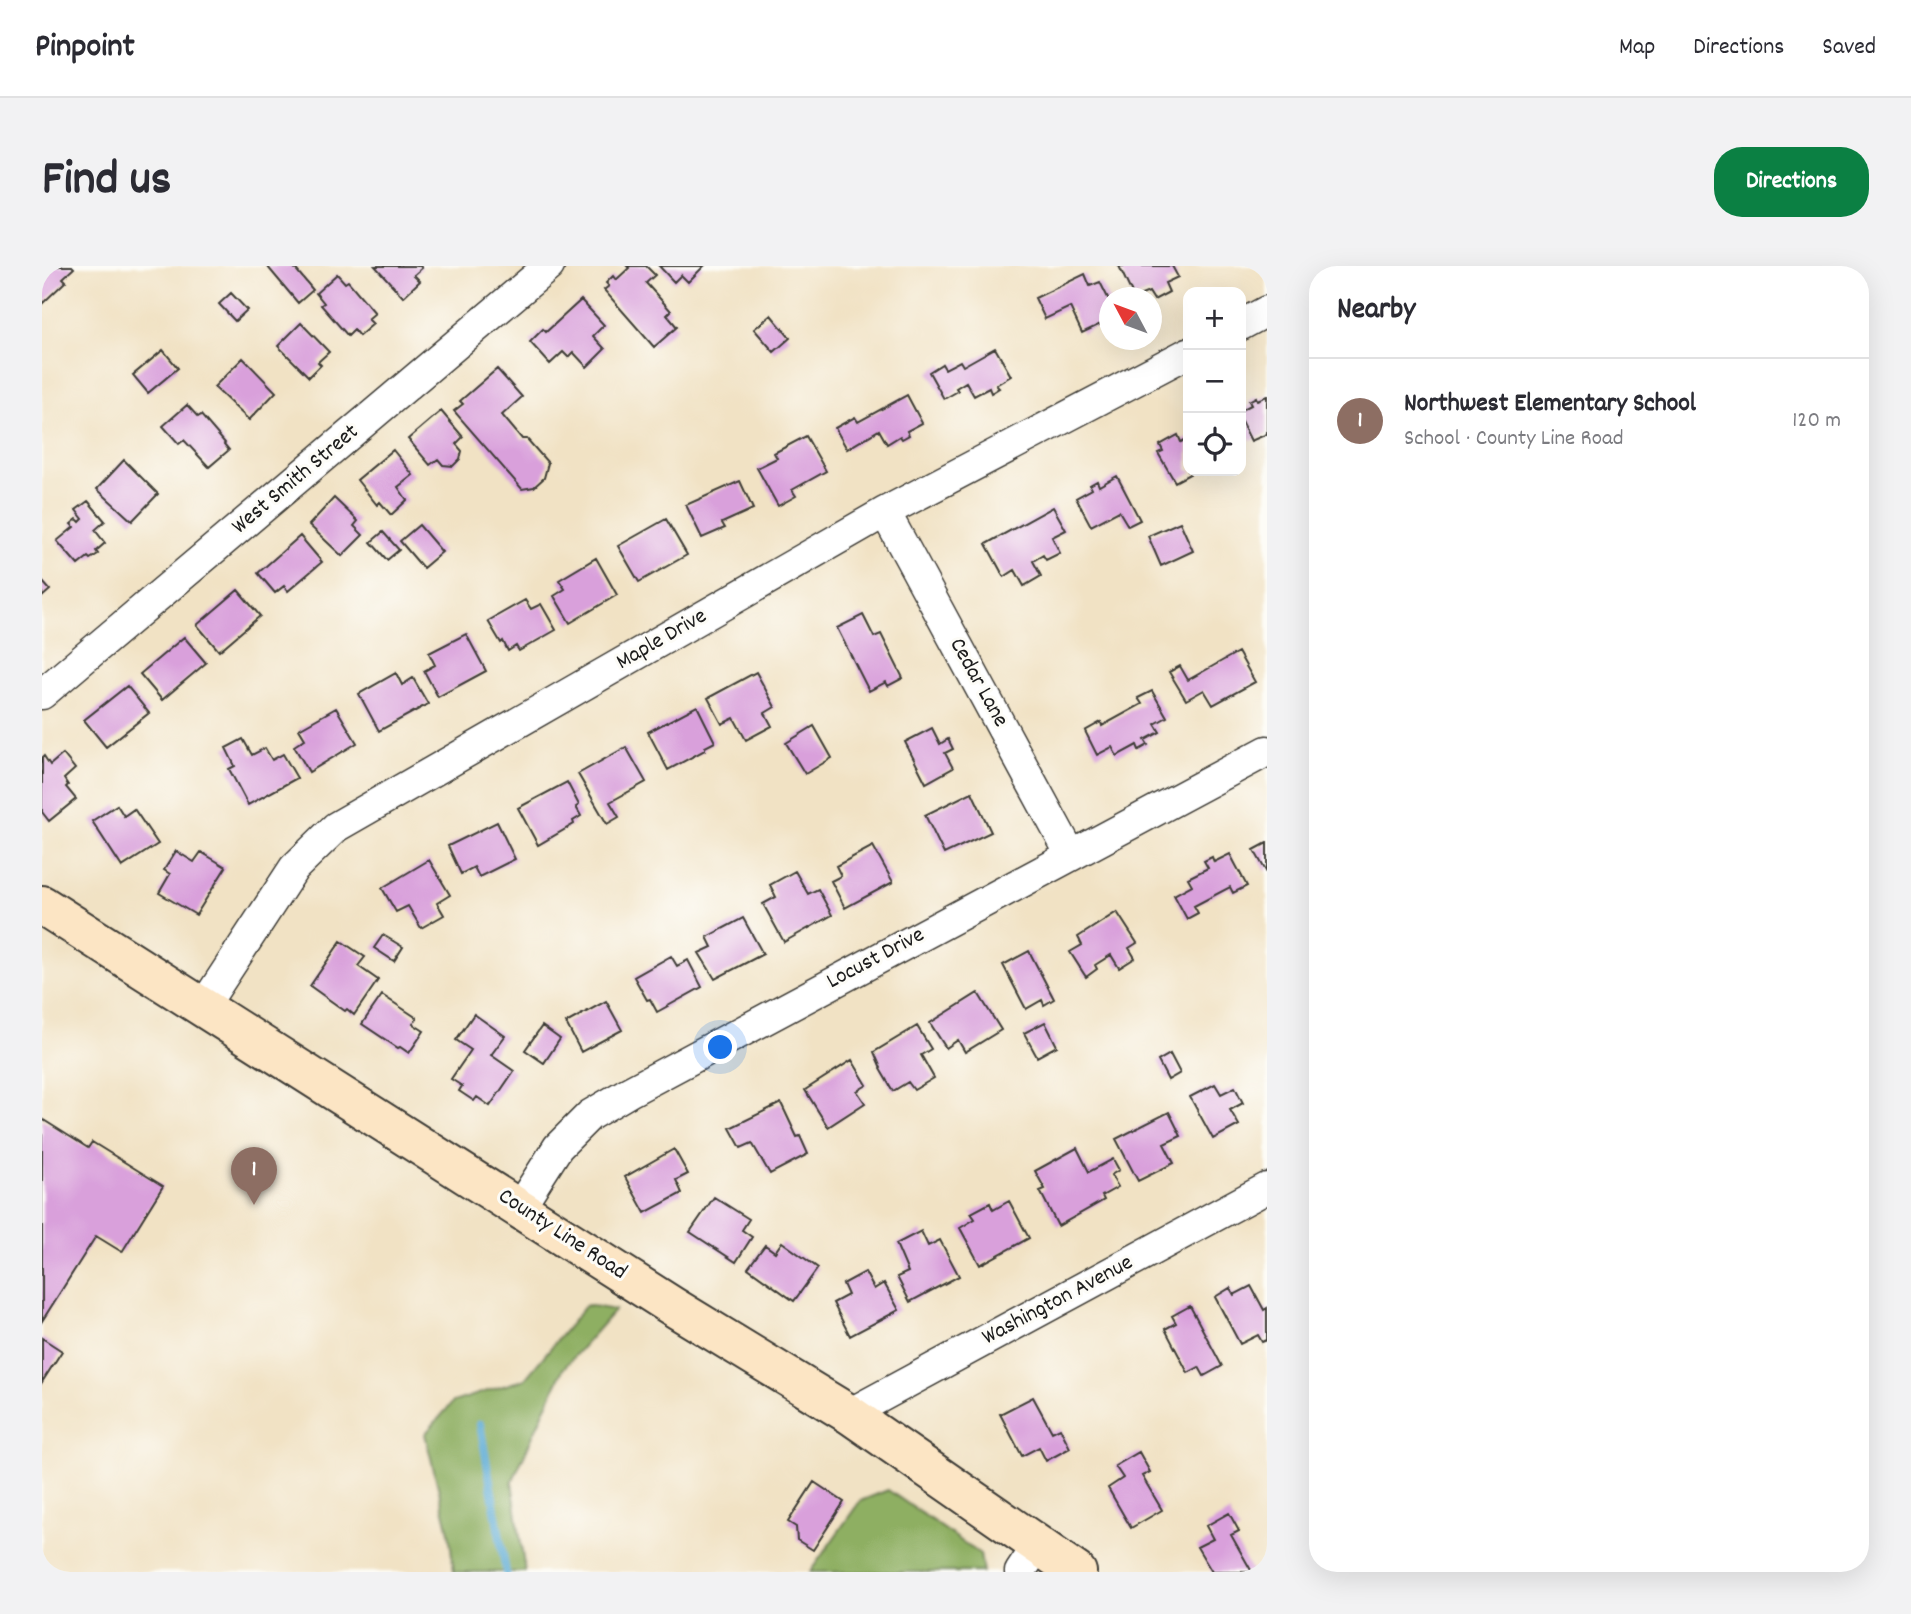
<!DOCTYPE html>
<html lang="en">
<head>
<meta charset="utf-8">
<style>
  body { margin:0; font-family:Dekko,sans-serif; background:#f2f2f3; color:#2b2b33 }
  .controls { position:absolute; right:21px; top:21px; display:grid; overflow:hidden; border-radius:14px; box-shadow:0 7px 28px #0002 }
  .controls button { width:63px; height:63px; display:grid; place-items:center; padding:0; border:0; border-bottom:2px solid #e1e1e2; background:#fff; color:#2b2b33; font:35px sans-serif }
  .compass { position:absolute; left:1057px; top:21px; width:63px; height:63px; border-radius:50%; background:#fff; box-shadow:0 7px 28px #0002; rotate:311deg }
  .you { position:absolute; left:679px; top:782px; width:24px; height:24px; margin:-18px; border:5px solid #fff; border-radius:50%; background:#1a73e8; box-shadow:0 0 0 10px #1a73e833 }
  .badge { display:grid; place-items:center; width:46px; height:46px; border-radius:50%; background:#0b8043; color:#fff; font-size:23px; font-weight:700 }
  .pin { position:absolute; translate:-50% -58px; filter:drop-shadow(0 2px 4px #0008) }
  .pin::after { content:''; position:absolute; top:37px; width:24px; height:21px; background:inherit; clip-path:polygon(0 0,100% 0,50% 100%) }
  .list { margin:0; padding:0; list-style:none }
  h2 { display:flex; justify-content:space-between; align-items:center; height:91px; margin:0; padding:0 28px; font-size:30px }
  h2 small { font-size:23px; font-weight:400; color:#7c7c81 }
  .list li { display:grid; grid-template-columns:46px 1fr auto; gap:21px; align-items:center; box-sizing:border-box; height:126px; padding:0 28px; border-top:2px solid #e1e1e2 }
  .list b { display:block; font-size:26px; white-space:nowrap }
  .list p { margin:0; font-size:23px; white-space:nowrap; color:#7c7c81 }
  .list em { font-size:23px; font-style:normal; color:#7c7c81 }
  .icon { flex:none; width:38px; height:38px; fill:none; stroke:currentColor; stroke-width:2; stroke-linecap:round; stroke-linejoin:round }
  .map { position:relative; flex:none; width:1225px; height:1306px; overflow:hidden; border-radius:28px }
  header { display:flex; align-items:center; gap:42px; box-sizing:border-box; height:98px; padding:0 35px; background:#fff; border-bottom:2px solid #e1e1e2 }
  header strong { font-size:33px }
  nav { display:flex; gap:38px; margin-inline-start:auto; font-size:24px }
  .intro { display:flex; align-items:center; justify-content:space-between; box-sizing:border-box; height:168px; padding:0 42px }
  h1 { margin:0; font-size:49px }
  .button { padding:18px 32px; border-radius:28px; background:#0b8043; color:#fff; font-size:24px; font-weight:700 }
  main { display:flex; gap:42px; padding:0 42px }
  aside { flex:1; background:#fff; border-radius:28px; box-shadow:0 7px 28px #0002 }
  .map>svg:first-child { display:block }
</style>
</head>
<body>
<header>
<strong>Pinpoint</strong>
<nav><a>Map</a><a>Directions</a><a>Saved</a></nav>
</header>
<div class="intro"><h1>Find us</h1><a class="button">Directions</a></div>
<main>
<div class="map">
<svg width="1225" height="1306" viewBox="0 0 1225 1306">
  <rect width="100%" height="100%" fill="#fdfcf7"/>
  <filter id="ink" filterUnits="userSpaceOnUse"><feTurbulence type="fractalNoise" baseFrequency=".0143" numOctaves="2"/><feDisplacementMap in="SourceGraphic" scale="14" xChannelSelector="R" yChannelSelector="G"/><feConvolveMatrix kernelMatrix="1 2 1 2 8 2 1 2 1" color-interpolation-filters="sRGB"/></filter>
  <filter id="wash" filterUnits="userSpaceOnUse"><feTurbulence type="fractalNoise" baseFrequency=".00686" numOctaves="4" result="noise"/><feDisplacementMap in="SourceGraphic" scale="28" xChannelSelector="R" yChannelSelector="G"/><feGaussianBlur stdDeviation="1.57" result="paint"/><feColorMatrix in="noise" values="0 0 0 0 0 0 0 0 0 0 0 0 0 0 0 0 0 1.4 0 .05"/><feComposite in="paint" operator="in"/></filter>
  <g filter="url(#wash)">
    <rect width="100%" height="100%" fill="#f1e2c4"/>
    <path fill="#8eaf62" stroke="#55663f" stroke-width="2" d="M544,1039l29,5 -52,59 -51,113 13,90h-71l-5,-40 -24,-98 28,-32 72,-23z
      M846,1224l92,64 3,18h-173l50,-71z"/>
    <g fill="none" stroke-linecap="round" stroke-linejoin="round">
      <path stroke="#59a9d3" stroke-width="8" d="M438,1158l26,148"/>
    </g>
    <g id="blocks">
      <path fill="#d9a0db" d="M0,0h30l2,2 -11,10 3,3 -24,23z
        M225,0h26l20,24 -15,13z
        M333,0h45l2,2 -8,7 6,6 -17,16z
        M585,0h19l9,9 -9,8 25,28 -4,4 10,12 -23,20 -50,-57 5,-4 -3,-3 7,-7 3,4 13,-12z
        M617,0h45l-16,16 -7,-7 -7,7z
        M1077,0h53l6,11 -13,6 4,9 -15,8 -5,-8 -15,6z
        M295,8l8,9 3,-2 27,32 -7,6 5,5 -14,12 -5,-6 -6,6 -27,-31 3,-2 -8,-10z
        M1043,8l5,12 10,-4 10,20v12l-9,4 2,5 -21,10 -12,-26 -25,12 -10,-21z
        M189,27l16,17 -12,11 -16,-17z
        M539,34l23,25 -11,11 12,13 -18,18 -14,-15 -5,5 -5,-5 -13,12 -20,-22 13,-13 3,3z
        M729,49l19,23 -16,14 -20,-23z
        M259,57l28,29 -11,10 3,3 -12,12 -31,-31z
        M953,82l16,28 -15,9 3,3 -8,5 -2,-5 -15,8 -8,-14 -10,6 2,3 -14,8 -15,-27 13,-8 3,5 15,-8 3,5z
        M121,84l15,18 -30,25 -15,-18z
        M201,92l33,34 -27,28 -35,-33z
        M455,103l25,28 -20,18 20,24h5l21,24 -4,15 -10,9 -12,2 -68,-78 9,-7 -3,-3z
        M865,129l15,28 -15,8 2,4 -7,4 -2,-3 -13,8 -8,-14 -32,19 -12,-21 20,-11 3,5z
        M1225,130v38l-16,7 -10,-20v-11l10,-5 -2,-4 7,-4 1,3z
        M145,139l11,12 3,-2 24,28 -1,1 5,6 -20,17 -25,-27 -5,4 -16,-18z
        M399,145l22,26 -7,7 6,7 -2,8 -7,7 -10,-1 -5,-6 -8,6 -22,-26z
        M1136,169l3,7 7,-4v33h7l-20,11 -17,-29 5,-2 -3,-6z
        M764,170l20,35 -34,19 4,6 -18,10 -21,-38 20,-10 -3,-5z
        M351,184l20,25 -15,12 9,13 -16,15 -11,-13 -3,3 -20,-25z
        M82,194l34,34 -26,27 -35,-32z
        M1075,210l23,44 -12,6 -9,-15 -28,15 -15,-28 16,-9 -2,-4 7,-4 2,5z
        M698,215l13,28 -31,14 3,5 -23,10 -16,-33z
        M292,232l24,23 -4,5 9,9 -21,21 -33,-31z
        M46,235l17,20 -10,9 10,13 -9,8 2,3 -8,5 -2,-2 -10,8 -21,-24 17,-14 -3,-3 6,-5 3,3 3,-3 -7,-9z
        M1011,241l13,23 -14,7 8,16 -14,7 -3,-5 -10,6 8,15 -17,10 -9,-16 -11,7 -18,-33z
        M624,253l21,36 -48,27 -21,-36z
        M1138,256l13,29 -32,15 -13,-30z
        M377,259l23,27 -19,16 -23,-27z
        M341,266l16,18 -12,10 -16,-18z
        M258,270l22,26 -34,29 -4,-5 -9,7 -17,-20z
        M554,292l21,37 -47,28 -16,-27 11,-7 -6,-9z
        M0,315l8,9 -8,7z
        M196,324l22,26 -41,35 -22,-26z
        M483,334l6,9 10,-5 15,26 -37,21 -3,-5 -8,5 -5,-10 -2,2 -13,-22z
        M821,349l11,22 7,-3 22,44 -15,8 -2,-4 -17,9 -32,-63z
        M424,368l20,37 -48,26 -14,-26 11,-6 -6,-12z
        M142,371l22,26 -44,37 -22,-26z
        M1196,386l17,30 -42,23 -9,-15 -18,10 -17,-28 11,-6 8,14z
        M714,406l19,35 -10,6 7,13 -26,14 -12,-22 -12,6 -14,-26z
        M354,407l6,12 11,-7 15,26 -49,27 -20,-37z
        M85,420l22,27 -43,34 -22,-27z
        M1110,425l15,26 -12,7 5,8 -15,8 3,5 -9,5 -2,-5 -20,11 -5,-9 -15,8 -12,-24 16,-9 1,4 40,-22 -4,-6z
        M655,440l18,36 -10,5v3l-37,20 -20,-38z
        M294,442l21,35 -48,29 -15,-26 11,-7 -6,-10z
        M772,460l18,32 -27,16 -19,-31z
        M890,462l8,16 8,-5 5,10 -8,4 8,15 -27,15 -21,-41z
        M201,473l9,16 13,-7 7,12 11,-6 14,24 -49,27 -19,-36 6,-3 -9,-18z
        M584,481l20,35 -36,20 9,15 -12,7 -29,-50z
        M21,488l12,15 -11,10 4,6 -2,2 10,12 -27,22 -7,-9v-54l2,-2 6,9z
        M525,516l12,23 -3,2 5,9 -8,5 1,3 -36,21 -20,-37z
        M930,526l19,40 -47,22 -19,-39z
        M75,539l7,11 10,-7 24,35 -36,23 -30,-46z
        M455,556l18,37 -36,18 -5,-10 -13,7 -13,-28z
        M1225,577v30l-13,-23z
        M831,580l20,36 -48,26 -14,-27 10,-5 -5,-10z
        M134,585l18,11 7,-10 25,15 -30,48 -37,-22 11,-19 -6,-4z
        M1188,588l17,32 -14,7 -3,-6 -36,19 4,7 -11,6 -13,-24 18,-10 -4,-7 20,-10 -4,-7 8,-4 2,5z
        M387,594l21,35 -13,8 7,12 -23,13 -13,-22 -12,6 -14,-24z
        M753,605l13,23 10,-5 14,26 -48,27 -21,-38 13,-7 -6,-12z
        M1075,646l20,31 -8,5 6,10 -16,10 -8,-13 -16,10 2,4 -11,8 -16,-25 12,-7 -4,-8z
        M701,652l20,36 -48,25 -16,-26 13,-6 -5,-10z
        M341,669l20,12 -9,14 -20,-13z
        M299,675l24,16 -7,9 20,14 -24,35 -7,-6 -2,2 -35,-25z
        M987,685l25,48 -10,6 -2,-5 -16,9 -23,-44z
        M629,690l6,10 11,-6 14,27 -45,25 -7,-13 -3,1 -13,-23z
        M936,727l23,37 -36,22 -7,-12 -12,8 -16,-25z
        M340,729l35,23 -4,6 11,7 -15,22 -9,-6 -2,1 -36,-24z
        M564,735l16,29 -41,22 -15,-29z
        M432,748l31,22 -14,19 23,16 -24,35 -13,-9 -3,4 -15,-10 3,-5 -11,-7 20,-29 -15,-10z
        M1003,756l12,24 -20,11 -13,-24z
        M500,760l18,13 -16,24 -19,-13z
        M875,760l14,23 -10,6 13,23 -20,12 -6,-8 -15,9 -13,-22 1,-1 -7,-16z
        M1128,788l10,19 -12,7 -10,-19z
        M810,794l15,25 -10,6 8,12 -37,24 -23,-37z
        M1173,818l6,10 14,-7 8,16 -13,7 9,15 -26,14 -23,-42z
        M739,837l16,34 3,-1 8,18 -38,20 -18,-31 -11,5 -11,-20z
        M1127,846l12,24 -17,8 10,19 -36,18 -22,-42z
        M0,853l46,29 4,-6 71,44 -41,66 -26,-16 -54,85z
        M1035,882l12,24 24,-13 6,11 -8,5 7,12 -16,9 2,4 -46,26 -18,-35 5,-2 -10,-18z
        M632,883l14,25 -12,6 6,13 -37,20 -20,-36z
        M672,931l35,22 -7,11 10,7 -16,25 -46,-30z
        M967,935l20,37 -49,27 -20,-37 15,-9 -4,-6 19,-10 3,7z
        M879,965l7,15 12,-6 19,36 -49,26 -13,-25 11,-5 -12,-28z
        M740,976l36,26 -24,33 -46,-33 17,-23 10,7z
        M823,1006l9,17 10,-6 15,27 -49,26 -17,-33 15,-8 -5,-11z
        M1209,1020l13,24 3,-2v32l-5,2 -4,-7 -18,9 -25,-47 15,-9 4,7z
        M1148,1040l32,60 -18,10 -5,-9 -11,6 -23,-44 11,-6 -4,-7z
        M0,1072l20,13 -20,31z
        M991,1131l19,35 8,-4 10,20 -24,13 -7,-14 -17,9 -22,-42z
        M1097,1186l11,20 -8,4 20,34 -31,18 -23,-40 15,-10 -8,-12z
        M772,1216l30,20 -31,48 -16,-10 -1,-13 -8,-5z
        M1187,1247l10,18 -8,4 21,37h-40l-15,-25 16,-8 -7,-13z"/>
    </g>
  </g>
  <g filter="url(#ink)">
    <use href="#blocks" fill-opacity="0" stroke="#3c3a35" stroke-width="2"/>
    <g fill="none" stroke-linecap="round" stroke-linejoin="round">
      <g stroke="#3c3a35" stroke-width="33">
        <path id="street" d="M1199,59l26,-14
          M843,246l186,343
          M0,428l507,-428
          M161,741l91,-139 42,-41 549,-315 303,-159
          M477,942l39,-61 32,-32 39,-23 638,-341
          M807,1148l418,-226
          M978,1306l18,-27"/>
      </g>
      <g stroke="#3c3a35" stroke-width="42">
        <path id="secondary" d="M0,639l630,401 177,108 228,158"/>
      </g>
      <use href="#street" stroke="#fff" stroke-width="30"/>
      <use href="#secondary" stroke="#fce5c4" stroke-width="38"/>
    </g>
  </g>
  <g text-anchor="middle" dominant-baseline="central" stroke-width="6" stroke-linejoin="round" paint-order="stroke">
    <g font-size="23" fill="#1c1c1c" stroke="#fdfcf7">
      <text transform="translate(254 214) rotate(-40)">West Smith Street</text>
      <text transform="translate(620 374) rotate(-30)">Maple Drive</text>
      <text transform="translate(936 417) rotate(61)">Cedar Lane</text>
      <text transform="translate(834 693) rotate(-28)">Locust Drive</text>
      <text transform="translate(520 969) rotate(33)">County Line Road</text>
      <text transform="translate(1016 1035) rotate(-28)">Washington Avenue</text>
    </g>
  </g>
</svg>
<div class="controls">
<button>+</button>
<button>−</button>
<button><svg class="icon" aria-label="locate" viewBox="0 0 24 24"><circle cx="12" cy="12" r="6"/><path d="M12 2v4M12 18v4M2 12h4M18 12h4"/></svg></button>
</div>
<svg class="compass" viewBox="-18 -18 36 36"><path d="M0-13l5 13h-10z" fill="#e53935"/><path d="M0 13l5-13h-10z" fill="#7c7c81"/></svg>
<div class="you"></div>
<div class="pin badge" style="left:212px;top:939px;background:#8d6e63">1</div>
</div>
<aside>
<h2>Nearby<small></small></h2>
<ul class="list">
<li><span class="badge" style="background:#8d6e63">1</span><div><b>Northwest Elementary School</b><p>School · County Line Road</p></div><em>120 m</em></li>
</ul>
</aside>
</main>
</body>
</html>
